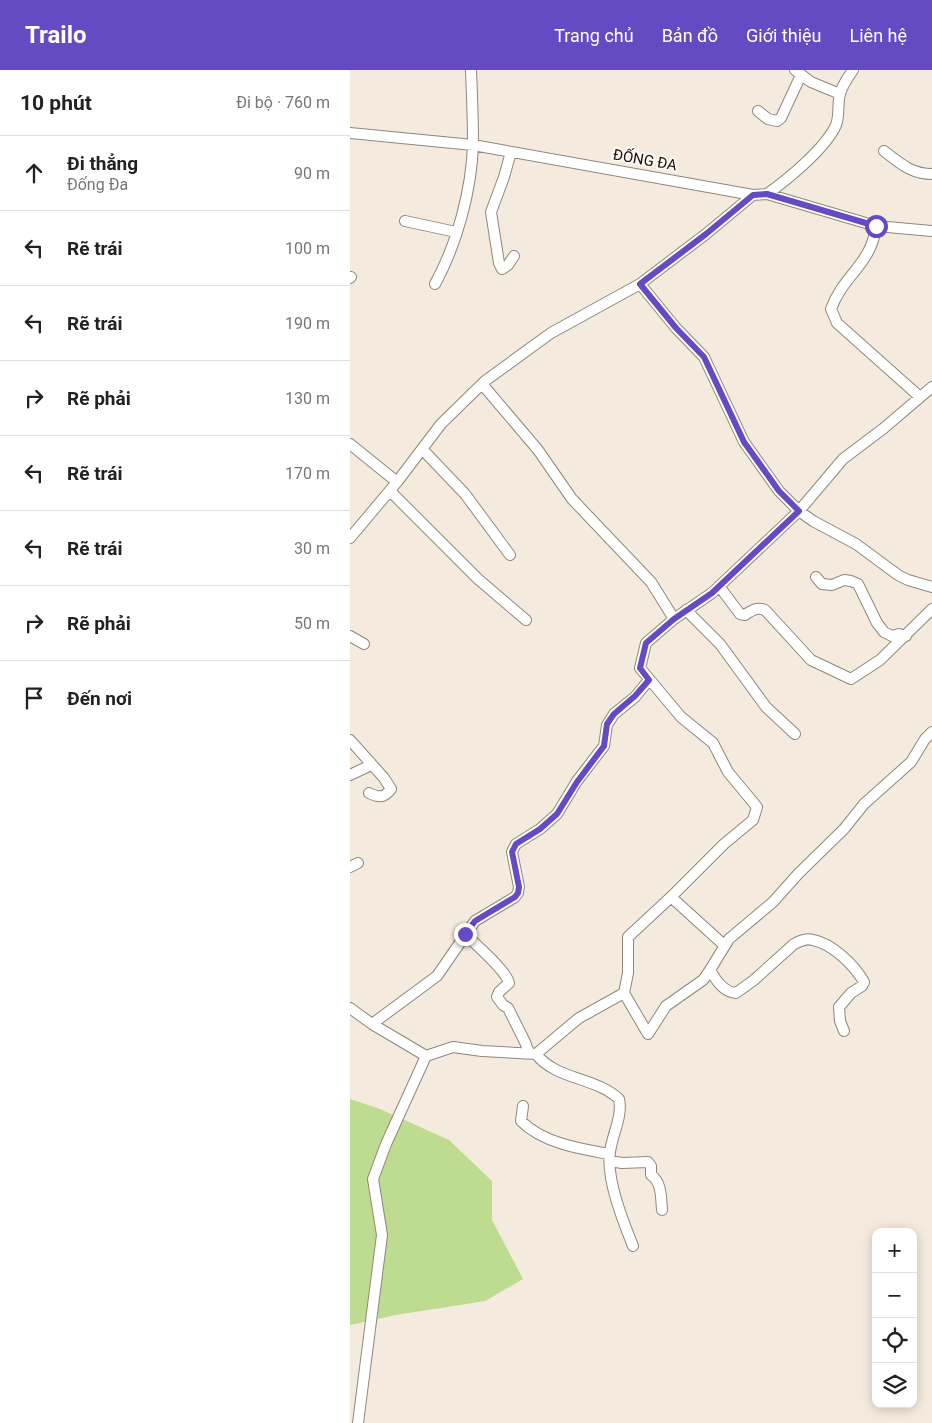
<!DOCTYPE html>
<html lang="vi">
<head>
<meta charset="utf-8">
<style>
  body { margin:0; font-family:Roboto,sans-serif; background:#f2f2f2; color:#222 }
  .controls { position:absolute; right:15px; bottom:15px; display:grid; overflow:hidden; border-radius:10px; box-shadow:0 2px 12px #0003 }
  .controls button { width:45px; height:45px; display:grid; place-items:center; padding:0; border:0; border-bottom:1px solid #e0e0e0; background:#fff; color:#222; font:25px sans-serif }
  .stop { position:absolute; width:15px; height:15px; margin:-11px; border:4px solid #664ac3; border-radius:50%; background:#fff }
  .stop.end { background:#664ac3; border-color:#fff; box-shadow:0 1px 5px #0008 }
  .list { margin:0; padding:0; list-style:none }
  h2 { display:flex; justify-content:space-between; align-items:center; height:65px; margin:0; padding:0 20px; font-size:21px }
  h2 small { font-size:16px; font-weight:400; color:#767676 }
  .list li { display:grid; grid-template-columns:32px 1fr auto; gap:15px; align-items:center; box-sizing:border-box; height:75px; padding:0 20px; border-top:1px solid #e0e0e0 }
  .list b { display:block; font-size:19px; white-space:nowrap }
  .list p { margin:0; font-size:16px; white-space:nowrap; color:#767676 }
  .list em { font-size:16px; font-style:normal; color:#767676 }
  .icon { flex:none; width:28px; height:28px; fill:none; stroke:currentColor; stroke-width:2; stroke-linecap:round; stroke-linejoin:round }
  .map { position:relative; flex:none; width:582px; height:1353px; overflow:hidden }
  header { display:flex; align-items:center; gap:30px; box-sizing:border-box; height:70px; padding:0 25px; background:#664ac3; color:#fff }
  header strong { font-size:24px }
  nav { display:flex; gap:28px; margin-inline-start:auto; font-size:18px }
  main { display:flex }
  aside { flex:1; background:#fff }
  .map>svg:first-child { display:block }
</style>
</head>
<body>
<header>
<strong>Trailo</strong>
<nav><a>Trang chủ</a><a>Bản đồ</a><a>Giới thiệu</a><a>Liên hệ</a></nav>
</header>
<main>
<aside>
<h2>10 phút<small>Đi bộ · 760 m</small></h2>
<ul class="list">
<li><svg class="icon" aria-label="ahead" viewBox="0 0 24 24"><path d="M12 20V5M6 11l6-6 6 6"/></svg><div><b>Đi thẳng</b><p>Đống Đa</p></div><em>90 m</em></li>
<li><svg class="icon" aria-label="left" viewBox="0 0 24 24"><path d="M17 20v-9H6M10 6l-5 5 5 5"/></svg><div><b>Rẽ trái</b></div><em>100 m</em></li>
<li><svg class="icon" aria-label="left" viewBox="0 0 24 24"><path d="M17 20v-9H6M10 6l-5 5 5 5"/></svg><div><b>Rẽ trái</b></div><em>190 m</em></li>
<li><svg class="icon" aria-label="right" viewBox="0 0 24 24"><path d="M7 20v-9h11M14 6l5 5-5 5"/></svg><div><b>Rẽ phải</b></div><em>130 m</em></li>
<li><svg class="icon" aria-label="left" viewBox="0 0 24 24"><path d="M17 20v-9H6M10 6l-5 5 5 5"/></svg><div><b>Rẽ trái</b></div><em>170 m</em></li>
<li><svg class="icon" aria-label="left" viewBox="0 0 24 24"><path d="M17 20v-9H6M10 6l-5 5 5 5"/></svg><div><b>Rẽ trái</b></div><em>30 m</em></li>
<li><svg class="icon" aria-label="right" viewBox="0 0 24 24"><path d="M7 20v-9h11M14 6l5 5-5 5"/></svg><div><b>Rẽ phải</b></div><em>50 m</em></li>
<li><svg class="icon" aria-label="arrive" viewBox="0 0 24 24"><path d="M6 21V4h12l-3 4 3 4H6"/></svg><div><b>Đến nơi</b></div></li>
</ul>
</aside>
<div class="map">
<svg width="582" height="1353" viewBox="0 0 582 1353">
  <rect width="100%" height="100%" fill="#f4eadd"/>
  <path fill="#bedc8f" d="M0,1029l30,10 69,31 43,41v39l31,59 -38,22 -89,14 -46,10z"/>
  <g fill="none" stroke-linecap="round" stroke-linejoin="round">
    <g stroke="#90877b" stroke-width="12">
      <path id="street" d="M445,0l16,12 29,12
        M408,41l10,8 9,2 4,-3 20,-43
        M0,63l123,12 280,50 14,-1 109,32 56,5
        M534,81c16,12 27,23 48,23
        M161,82l-7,25 -13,35 8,51 3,6 6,-4 6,-9
        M417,124c20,-14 59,-46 69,-69 4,-10 1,-20 4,-31 2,-8 8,-17 13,-24
        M55,151l51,11
        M526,156c-4,38 -33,49 -45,83l6,14 83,74
        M0,208l1,-1
        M85,214c22,-40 37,-95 38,-141 0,-24 -1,-49 -2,-73
        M290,214l66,-50 47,-39
        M132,314l56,66 34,49 79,83 23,37 38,-26 87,-82 44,-52 41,-31 48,-41
        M0,374l47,38
        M72,379l43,45 45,61
        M40,421l88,88 48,41
        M0,468l47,-56 44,-58 44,-43 66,-48 89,-49 36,44 28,29 40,85 35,49 20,20 14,10 43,23 42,31 10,5 24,7
        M466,507l6,7 10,1 12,-5 7,1 7,3 19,39 7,9 8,4 7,-2 7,2
        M369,516l21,28 5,1c7,-5 12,-8 20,-5l46,50 40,19 29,-19 52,-51
        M336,540l34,34 46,63 29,27
        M0,566l14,8
        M0,670l34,38 7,11c-7,9 -12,9 -22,4
        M0,705l19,-9 1,-4
        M0,797l8,-4
        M321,827l53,48
        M115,864c11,11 41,36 44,49l-10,9 -2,5 6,8 5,3 17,34 4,11
        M274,923l24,41 18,-28 37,-26 7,-10
        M0,938l22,16 54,32 27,-9 29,4 54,3 43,-36 45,-25 4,-20v-36l43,-40 53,-53 29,-24 4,-13 -29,-35 -15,-29 -32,-26 -41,-49 6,-25 28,-24
        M22,954l65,-48 38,-55 40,-24 3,-4 1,-6 -7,-35 4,-8 24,-15 17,-15 20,-33 27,-35 3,-21 7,-11 21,-17 14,-17
        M494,961l-4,-10 -1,-14 12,-14 11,-7 2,-4c-10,-17 -31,-38 -51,-42 -7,-2 -13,1 -19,4l-40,36 -18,13c-13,-1 -20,-13 -26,-23l19,-31 44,-37 25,-28 46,-45 20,-25 47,-42 14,-23 7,-7
        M186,984c20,26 60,23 83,45 4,17 -7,36 -9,53 -4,27 13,69 23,94
        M173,1036l-2,15c22,22 59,28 88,33
        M260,1091l12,2 26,-1 3,4v9c11,7 10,24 11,35
        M8,1353l24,-188 -9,-56 13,-35 40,-88"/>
    </g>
    <use href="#street" stroke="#fff" stroke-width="10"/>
  </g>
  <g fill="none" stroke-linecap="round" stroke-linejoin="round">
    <path stroke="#664ac3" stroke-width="6" d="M115,864l10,-13 40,-24 3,-4 1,-6 -7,-35 4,-8 24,-15 17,-15 20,-32 27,-36 3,-22 7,-10 21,-18 14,-16 -9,-12 6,-25 28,-24 38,-26 87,-82 -20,-20 -35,-49 -40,-85 -28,-29 -36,-44 66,-50 47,-39 14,-1 109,32"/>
  </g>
  <g text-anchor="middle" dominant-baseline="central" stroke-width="4.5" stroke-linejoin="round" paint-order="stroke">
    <g font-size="15" fill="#14100c" stroke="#fef8f0">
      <text transform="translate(295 90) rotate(10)">ĐỐNG ĐA</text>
    </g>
  </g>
</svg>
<div class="controls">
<button>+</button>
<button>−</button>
<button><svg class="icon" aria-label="locate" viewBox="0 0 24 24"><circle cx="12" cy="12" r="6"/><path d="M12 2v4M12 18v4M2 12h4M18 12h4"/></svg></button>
<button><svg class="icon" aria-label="layers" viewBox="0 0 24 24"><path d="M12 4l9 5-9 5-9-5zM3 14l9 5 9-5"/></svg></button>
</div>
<div class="stop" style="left:526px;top:156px"></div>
<div class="stop end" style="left:115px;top:864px"></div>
</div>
</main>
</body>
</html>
